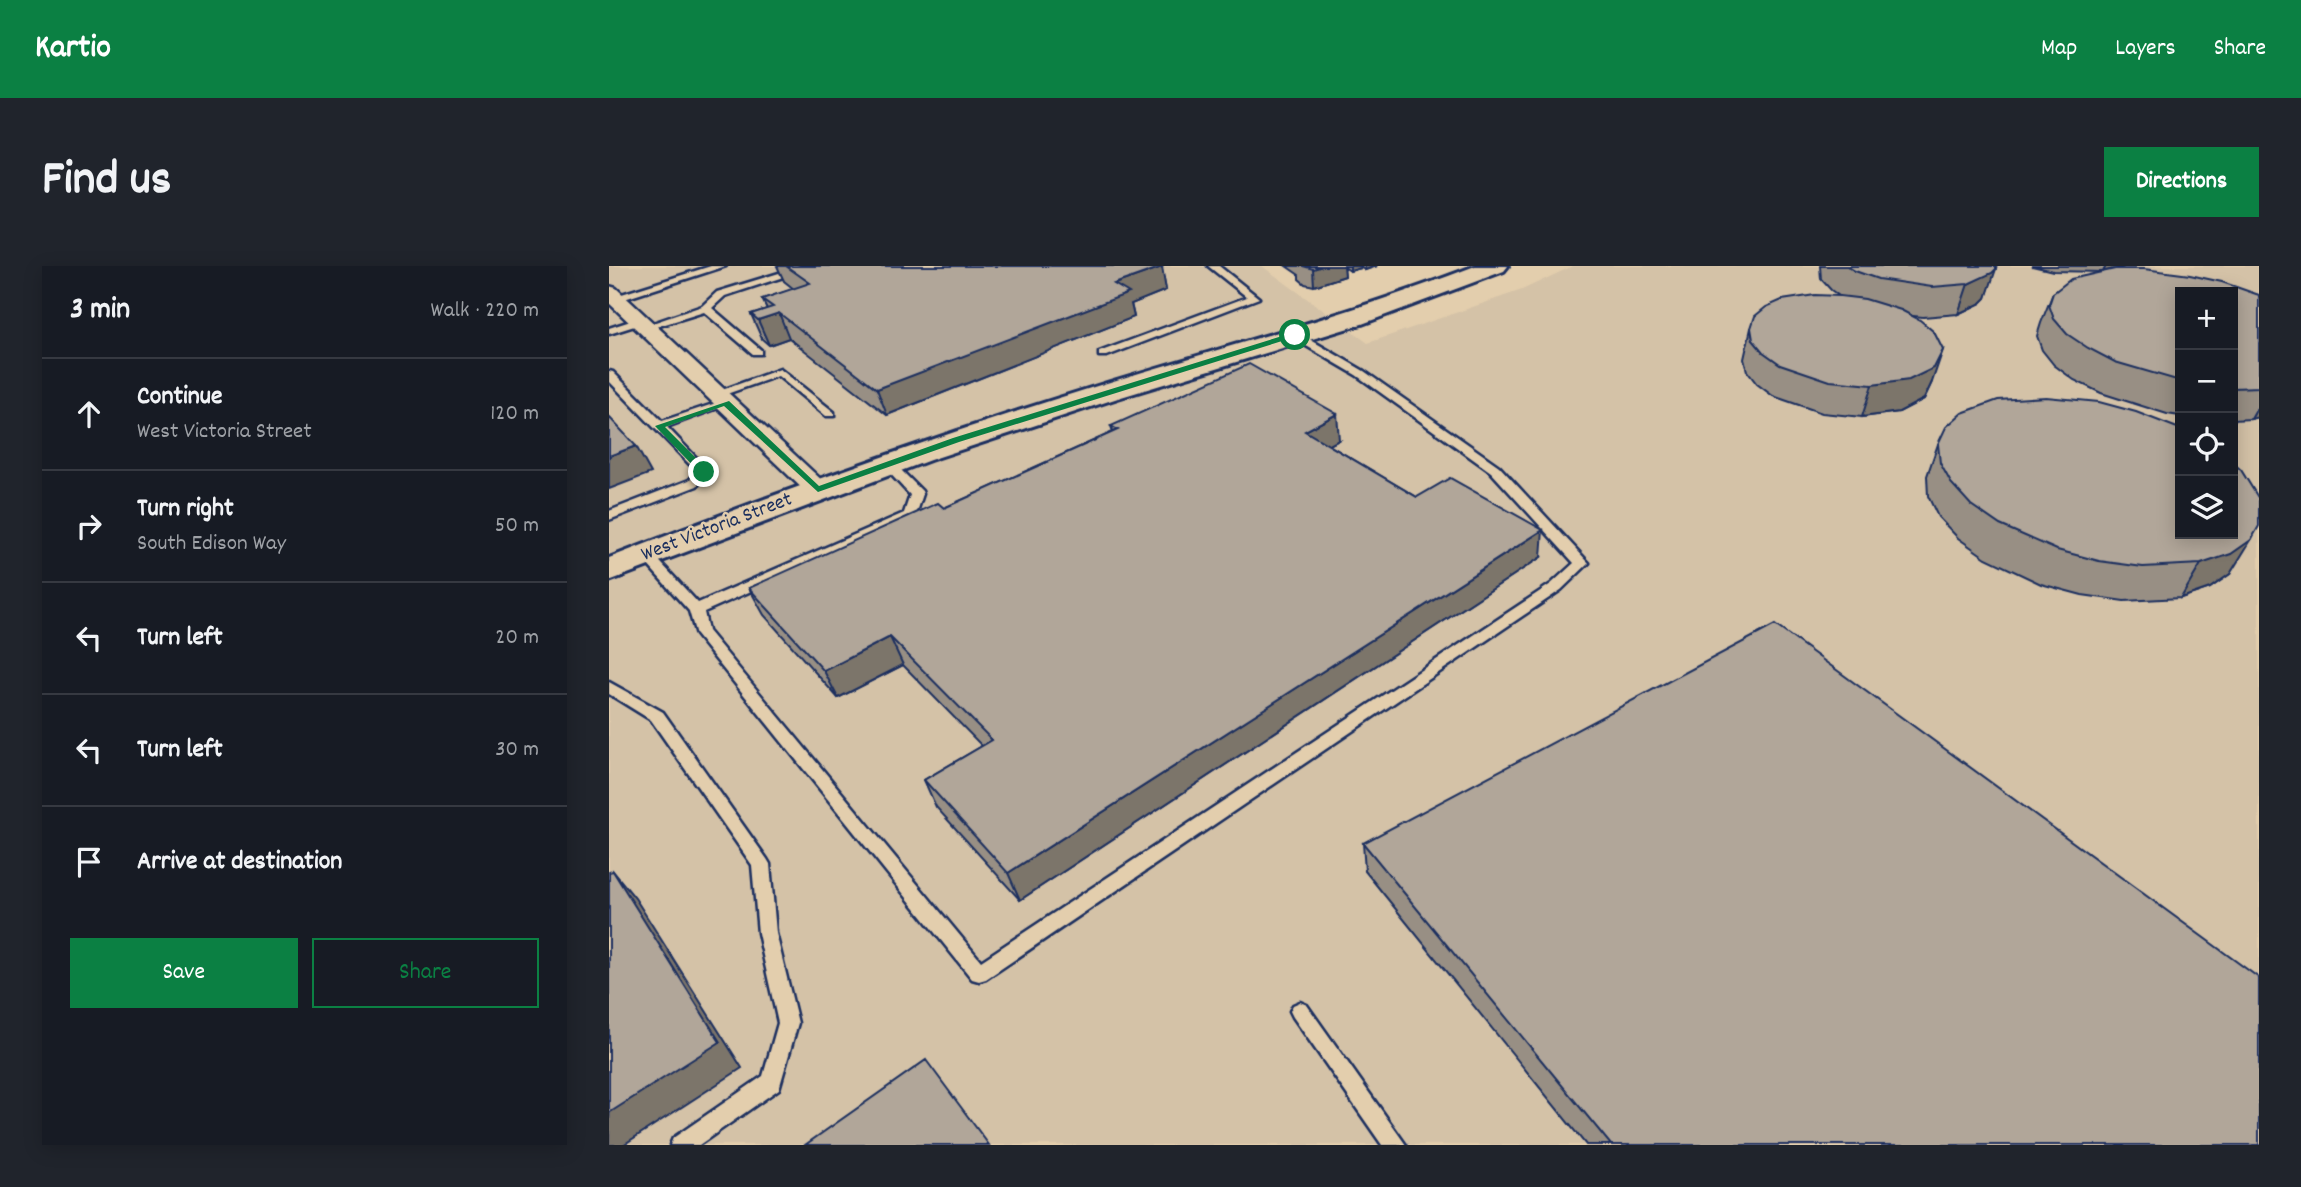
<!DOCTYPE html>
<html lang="en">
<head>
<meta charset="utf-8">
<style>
  body { margin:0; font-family:Dekko,sans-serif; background:#20242c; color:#f1f3f6 }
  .controls { position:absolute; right:21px; top:21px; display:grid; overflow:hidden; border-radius:0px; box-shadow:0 4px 18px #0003 }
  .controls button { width:63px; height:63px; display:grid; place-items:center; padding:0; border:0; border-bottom:2px solid #363941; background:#171b24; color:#f1f3f6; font:35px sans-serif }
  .stop { position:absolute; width:21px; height:21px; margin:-16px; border:5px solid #0b8043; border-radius:50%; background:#fff }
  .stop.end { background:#0b8043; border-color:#fff; box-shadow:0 2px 7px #0008 }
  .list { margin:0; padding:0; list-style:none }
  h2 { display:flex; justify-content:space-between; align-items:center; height:91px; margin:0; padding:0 28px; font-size:30px }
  h2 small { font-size:23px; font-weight:400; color:#9ea1a6 }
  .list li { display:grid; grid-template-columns:46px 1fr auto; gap:21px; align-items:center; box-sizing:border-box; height:112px; padding:0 28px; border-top:2px solid #363941 }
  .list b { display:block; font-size:26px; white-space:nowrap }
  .list p { margin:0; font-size:23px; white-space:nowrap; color:#9ea1a6 }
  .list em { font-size:23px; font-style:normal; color:#9ea1a6 }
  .actions { display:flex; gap:14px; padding:21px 28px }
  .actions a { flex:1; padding:16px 0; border:2px solid #0b8043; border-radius:0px; text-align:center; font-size:24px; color:#0b8043 }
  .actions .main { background:#0b8043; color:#fff }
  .icon { flex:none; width:38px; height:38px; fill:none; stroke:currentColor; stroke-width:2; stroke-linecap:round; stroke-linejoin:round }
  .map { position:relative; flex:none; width:1650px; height:879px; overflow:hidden; border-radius:0px }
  header { display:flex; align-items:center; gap:42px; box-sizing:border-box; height:98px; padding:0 35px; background:#0b8043; color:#fff }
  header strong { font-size:33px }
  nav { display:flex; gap:38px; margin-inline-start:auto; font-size:24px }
  .intro { display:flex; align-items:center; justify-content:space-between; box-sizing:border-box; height:168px; padding:0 42px }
  h1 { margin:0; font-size:49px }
  .button { padding:18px 32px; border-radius:0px; background:#0b8043; color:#fff; font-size:24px; font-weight:700 }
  main { display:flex; gap:42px; padding:0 42px }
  aside { flex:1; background:#171b24; border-radius:0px; box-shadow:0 4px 18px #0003 }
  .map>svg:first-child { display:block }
</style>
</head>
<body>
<header>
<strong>Kartio</strong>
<nav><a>Map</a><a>Layers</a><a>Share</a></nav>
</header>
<div class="intro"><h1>Find us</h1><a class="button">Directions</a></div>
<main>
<aside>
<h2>3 min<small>Walk · 220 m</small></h2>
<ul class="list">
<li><svg class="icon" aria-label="ahead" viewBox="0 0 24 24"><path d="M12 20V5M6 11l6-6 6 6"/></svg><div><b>Continue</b><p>West Victoria Street</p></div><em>120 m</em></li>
<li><svg class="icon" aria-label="right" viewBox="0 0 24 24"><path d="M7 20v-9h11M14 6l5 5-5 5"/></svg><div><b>Turn right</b><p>South Edison Way</p></div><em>50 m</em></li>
<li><svg class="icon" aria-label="left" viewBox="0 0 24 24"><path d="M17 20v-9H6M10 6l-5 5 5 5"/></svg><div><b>Turn left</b></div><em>20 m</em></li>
<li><svg class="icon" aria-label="left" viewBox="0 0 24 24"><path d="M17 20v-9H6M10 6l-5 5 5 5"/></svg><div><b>Turn left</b></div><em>30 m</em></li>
<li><svg class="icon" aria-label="arrive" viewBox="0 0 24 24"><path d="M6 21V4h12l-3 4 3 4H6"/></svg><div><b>Arrive at destination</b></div></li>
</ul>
<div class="actions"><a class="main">Save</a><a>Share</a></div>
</aside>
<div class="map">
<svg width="1650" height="879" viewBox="0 0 1650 879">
  <rect width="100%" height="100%" fill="#e3cead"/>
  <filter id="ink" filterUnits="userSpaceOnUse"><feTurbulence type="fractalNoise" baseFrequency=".0143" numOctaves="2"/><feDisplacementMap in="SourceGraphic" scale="14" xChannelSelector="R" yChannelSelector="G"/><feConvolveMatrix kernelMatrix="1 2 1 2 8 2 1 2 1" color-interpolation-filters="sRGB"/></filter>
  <g filter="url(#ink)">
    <path fill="#d4c2a7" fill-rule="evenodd" d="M0,0h653l106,77 154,-53 51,-24h686v879h-1650zM1571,26h53v242h-53z"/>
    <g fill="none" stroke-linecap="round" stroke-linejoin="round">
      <g stroke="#1b2f5e" stroke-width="5">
        <path id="lane" d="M102,0h15l-117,38v-6z
          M193,0h15l-92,30 -13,12 49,42v4h-8l-49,-42 -58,18 -5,-3 61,-21 15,-14z
          M599,0h11l40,32 -152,58h-8v-4l148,-55z
          M31,52l5,3 -1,2 -35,11v-6z
          M682,67h8l65,38 135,95 90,97 -28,27 -575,389 -7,2 -7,-2 -276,-344 -7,-24 -50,-56 2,-3h10l47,51 206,-90 6,-18 -26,-28v-6h8l30,30 1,3 -8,24 -211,94 4,19 273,330 570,-377 23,-21 -83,-91 -135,-97 -65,-38z
          M171,103l54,43v4h-8l-48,-40 -57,20 -10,-2z
          M0,105l4,1 49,49 60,-20 4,-1 6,3 -65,24 43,45 -13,14 -88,34v-9l80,-31 8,-8 -88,-91z
          M0,416l54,30 104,147 3,5 6,69 22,90 -19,66 -80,56h-29l3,-7 90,-62 15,-53 -20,-90 -6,-68 -101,-145 -42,-26z
          M691,736l7,3 99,140h-24l-89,-128 -3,-6 3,-6z"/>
      </g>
      <g stroke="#1b2f5e" stroke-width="5">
        <path id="street" d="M0,20l7,2 211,197 3,5 -3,5 -9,2 -9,-2 -200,-192z"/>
      </g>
      <g stroke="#1b2f5e" stroke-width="6">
        <path id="secondary" d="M866,0h33l-4,5 -142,53 -244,74 -188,62 -321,121v-23c161,-63 323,-121 488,-172 127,-39 254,-72 378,-120z"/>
      </g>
      <use href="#lane" fill="#e3cead" fill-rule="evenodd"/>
      <use href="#street" fill="#e3cead" fill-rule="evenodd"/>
      <use href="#secondary" fill="#e3cead" fill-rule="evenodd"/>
    </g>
    <path fill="#988f84" stroke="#1b2f5e" stroke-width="2" d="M168,0h384l5,24 -35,14 3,13 -247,98 -98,-77 -20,7 -7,-6 -11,-25 16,-5 -5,-10 32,-10 -10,-8z
      M677,0h91l-12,4 -4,-2 -11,3 -6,-4 1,9 -31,10 -9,-2 -6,-5v-4z
      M1211,0h176l-10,32 -5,5 -23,11 -35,3 -11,-1 20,66 -8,17 -25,13 -37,5 -40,-4 -49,-17 -16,-12 -10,-13 -3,-12 7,-31 88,-32 -8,-6 -10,-11z
      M1423,0h92l-19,6 154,23v122l-8,2 -18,1v-128h-53v124l-13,-2 -66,-21 -27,-13 -20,-15 -12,-15 -5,-14 4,-13 12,-30 50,-21 -50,-1z
      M502,160l228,14 -10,5 88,52 124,60 -521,343 -84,-93 -12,-27 58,-34 -79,-81 -65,33 -74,-83 -15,-27 195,-80 169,-76z
      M1329,178l292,130 -20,14 -29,10 -57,3 -42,-6 -41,-11 -55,-26 -28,-20 -20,-21 -10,-21 -1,-20z
      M754,577l896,302h-673l-221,-274z"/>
    <path fill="#7c746b" stroke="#1b2f5e" stroke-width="2" d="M713,0h22l1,10 -31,10 -1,-17z
      M741,0h11v2l-11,3z
      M756,0h12l-12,4z
      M1497,0h18l-21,6z
      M553,1l4,23 -35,14 3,13 -247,98 -10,-26 237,-105z
      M1387,3l-10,29 -5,5 -23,11 10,-30z
      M170,47l10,25 -20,7 -11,-25z
      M1334,84l-11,32 -8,17 -25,13 -37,5 10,-32z
      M1650,139v12l-8,2z
      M728,148l2,26 -32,17 -2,-26z
      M27,180l15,27 -42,16v-33z
      M934,264l-2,27 -521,343 -12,-27z
      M1642,274l-21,34 -20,14 -29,10 20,-34z
      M281,371l13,28 -65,33 -14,-27z
      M4,605l22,27 107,170 -119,77h-14z"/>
    <path fill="#b1a699" stroke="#1b2f5e" stroke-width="2" d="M177,0h375l1,1 -48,17 15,9 -252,96 -98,-76 -21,7 -7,-6 22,-7 -11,-8 48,-16z
      M694,0h19l-9,3z
      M1238,0h149v3l-4,4 -24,11 -36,3 -54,-8 -23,-8z
      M1506,3h29l46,6 32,7 37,13v92l-26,1v-96h-53v89l-65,-19 -27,-14 -21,-14 -13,-15 -5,-14 4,-12 18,-14z
      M1206,29l25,1 25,3 36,11 19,10 14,12 9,18 -9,18 -25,12 -37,5 -42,-4 -50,-17 -17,-12 -10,-12 -2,-12 4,-12 11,-9 16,-7z
      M640,98l88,50 -32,17 112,66 33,-19 93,52 -535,343 -84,-93 68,-40 -102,-103 -66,34 -75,-83 189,-85 6,5 174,-78 -7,-4z
      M1437,131l53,5 37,10 44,17v105h53v-71l8,7 18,29v27l-8,14 -20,14 -30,10 -58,3 -44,-6 -42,-11 -57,-25 -29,-20 -20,-22 -11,-20 -2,-19 8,-17 16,-14 36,-13z
      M0,151l27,29 -27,10z
      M1166,359l484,353v167h-648l-248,-302z
      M4,605l107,171 -111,71v-241z
      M317,794l63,85h-184z"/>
  </g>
  <path fill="#0b8043" d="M686,66l3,4 -339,106 -141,50 -94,-86 -59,21 43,43v4h-7l-46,-48 74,-25 90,85 134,-48z"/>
  <g text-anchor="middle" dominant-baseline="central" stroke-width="5" stroke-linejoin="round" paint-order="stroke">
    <g font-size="21" fill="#1b2f5e" stroke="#e3cead">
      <text transform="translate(108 262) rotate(-21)">West Victoria Street</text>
    </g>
  </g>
</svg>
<div class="controls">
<button>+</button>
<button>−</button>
<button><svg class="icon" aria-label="locate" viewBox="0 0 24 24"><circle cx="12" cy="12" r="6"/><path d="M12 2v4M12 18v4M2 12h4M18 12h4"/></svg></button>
<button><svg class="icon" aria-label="layers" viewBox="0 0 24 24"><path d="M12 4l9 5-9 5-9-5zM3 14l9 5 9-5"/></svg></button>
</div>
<div class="stop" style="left:686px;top:69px"></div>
<div class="stop end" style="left:95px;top:206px"></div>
</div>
</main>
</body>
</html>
